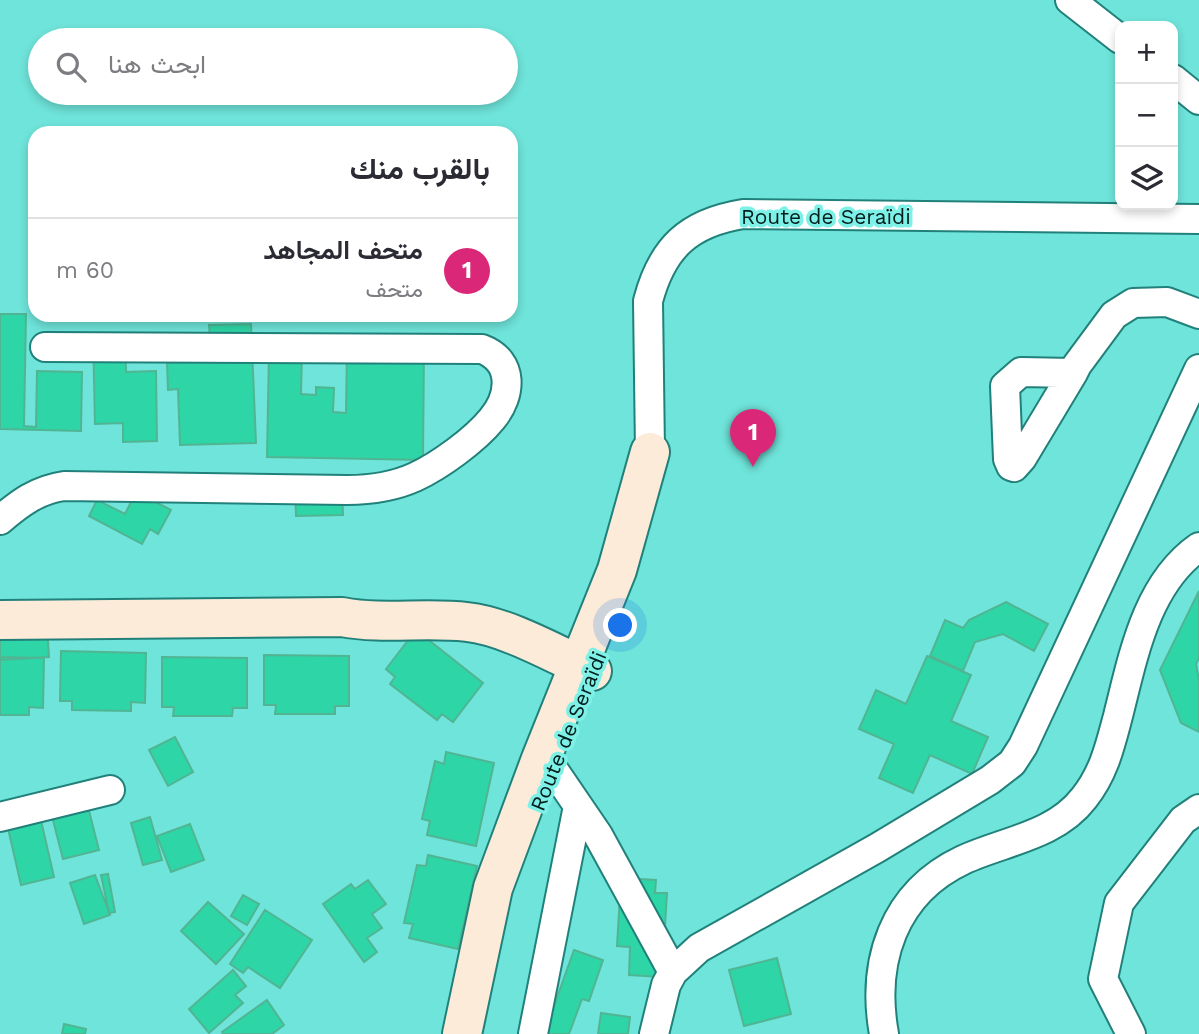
<!DOCTYPE html>
<html lang="ar">
<head>
<meta charset="utf-8">
<style>
  body { margin:0; font-family:"Work Sans",Vazirmatn,sans-serif; background:#f2f2f3; color:#2b2b33; direction:rtl }
  .controls { position:absolute; right:21px; top:21px; display:grid; overflow:hidden; border-radius:14px; box-shadow:0 4px 10px #0003 }
  .controls button { width:63px; height:63px; display:grid; place-items:center; padding:0; border:0; border-bottom:2px solid #e1e1e2; background:#fff; color:#2b2b33; font:35px sans-serif }
  .you { position:absolute; left:621px; top:626px; width:24px; height:24px; margin:-18px; border:5px solid #fff; border-radius:50%; background:#1a73e8; box-shadow:0 0 0 10px #1a73e833 }
  .badge { display:grid; place-items:center; width:46px; height:46px; border-radius:50%; background:#db2777; color:#fff; font-size:23px; font-weight:700 }
  .pin { position:absolute; translate:-50% -58px; filter:drop-shadow(0 2px 4px #0008) }
  .pin::after { content:''; position:absolute; top:37px; width:24px; height:21px; background:inherit; clip-path:polygon(0 0,100% 0,50% 100%) }
  .list { margin:0; padding:0; list-style:none }
  h2 { display:flex; justify-content:space-between; align-items:center; height:91px; margin:0; padding:0 28px; font-size:30px }
  h2 small { font-size:23px; font-weight:400; color:#7c7c81 }
  .list li { display:grid; grid-template-columns:46px 1fr auto; gap:21px; align-items:center; box-sizing:border-box; height:105px; padding:0 28px; border-top:2px solid #e1e1e2 }
  .list b { display:block; font-size:26px; white-space:nowrap }
  .list p { margin:0; font-size:23px; white-space:nowrap; color:#7c7c81 }
  .list em { font-size:23px; font-style:normal; color:#7c7c81 }
  .icon { flex:none; width:38px; height:38px; fill:none; stroke:currentColor; stroke-width:2; stroke-linecap:round; stroke-linejoin:round }
  .map { position:relative; flex:none; width:1199px; height:1034px; overflow:hidden; direction:ltr }
  .search { position:absolute; background:#fff; box-shadow:0 4px 10px #0003; left:28px; top:28px; width:490px; height:77px; display:flex; align-items:center; gap:18px; box-sizing:border-box; padding:0 24px; border-radius:38px; color:#7c7c81; font-size:26px }
  .panel { position:absolute; background:#fff; box-shadow:0 4px 10px #0003; left:28px; top:126px; width:490px; height:196px; border-radius:21px; direction:rtl }
  .map>svg:first-child { display:block }
</style>
</head>
<body>
<div class="map">
<svg width="1199" height="1034" viewBox="0 0 1199 1034">
  <rect width="100%" height="100%" fill="#6fe4da"/>
  <path fill="#2ed5a6" stroke="#51b593" stroke-width="2" d="M0,314h26l-2,112 12,1 1,-56 45,1 -1,59 -81,-2z
    M251,324l5,119 -76,2 -2,-56 -10,1 -1,-27 13,-1 -1,-21 31,-2 -1,-14z
    M125,333l1,39 30,-1 1,70 -34,1v-19l-28,1 -2,-90z
    M424,347l-1,113 -156,-3 2,-105h33l-1,42 15,1v-8l18,1 -1,24 13,1 1,-64z
    M342,490l1,25 -47,1 -1,-25z
    M136,492l35,18 -13,24 -8,-5 -8,15 -53,-28 8,-16 28,14z
    M1199,591v67l-3,6 3,16v52l-18,-9 -21,-53z
    M1006,602l42,22 -14,27 -31,-17 -28,8 -12,29 -33,-15 15,-36 18,8 6,-8z
    M46,609l3,48 -49,3v-48z
    M416,630l67,53 -30,39 -11,-8 -5,6 -47,-36 5,-7 -9,-8z
    M61,651l85,2 -1,50 -14,-1v9l-59,-1v-9h-12z
    M264,655l85,1v50h-14v8h-60l1,-9h-12z
    M927,656l44,19 -20,46 37,16 -16,37 -42,-19 -17,38 -34,-15 15,-34 -35,-15 17,-39 30,14z
    M0,657l44,1 -1,50 -14,-1v8h-29z
    M162,657l85,1v50h-14l-1,8h-59l1,-9h-12z
    M175,737l18,35 -25,14 -19,-36z
    M446,752l48,11 -18,83 -49,-11 3,-14 -8,-2 13,-58 9,3z
    M84,791l15,59 -36,9 -15,-58z
    M40,816l14,61 -33,8 -14,-61z
    M150,817l12,43 -19,5 -12,-42z
    M190,824l14,36 -33,12 -14,-36z
    M428,855l49,11 -19,83 -49,-11 4,-14 -9,-1 13,-58 9,1z
    M108,874l7,38 -6,1 -8,-38z
    M95,875l15,40 -26,9 -14,-41z
    M621,878l35,2 -1,13h12l-5,84 -33,-2 1,-28 -13,-1z
    M368,880l18,24 -14,10 10,14 -15,10 10,14 -13,10 -41,-58 28,-20 4,5z
    M243,895l16,9 -12,21 -16,-9z
    M208,902l36,32 -28,30 -35,-33z
    M265,910l47,30 -32,48 -32,-21 -5,6 -13,-9z
    M574,950l29,10 -14,41 -7,-2 -13,35h-25z
    M777,958l14,56 -47,12 -15,-56z
    M233,970l13,16 -11,9 8,8 -34,30 -20,-24z
    M267,1000l17,25 -12,9h-49l-1,-2z
    M601,1013l29,4 -2,17h-30z
    M64,1024l22,5 -1,5h-23z"/>
  <g fill="none" stroke-linecap="round" stroke-linejoin="round">
    <g stroke="#21817a" stroke-width="32">
      <path id="street" d="M1070,0l50,39
        M1173,79l26,21
        M1073,373l-52,-1 -16,14 3,73 3,7 3,1 8,-9 51,-85 4,-8 37,-50 19,-12 34,-1 32,12
        M650,452l-2,-151c14,-53 40,-78 95,-87l456,5
        M0,520c20,-17 37,-30 64,-34l283,4c23,0 46,-3 68,-13 24,-11 60,-37 77,-58 20,-24 22,-58 -10,-70l-437,-2
        M553,769l45,66 75,137
        M0,817l110,-27
        M533,1034l45,-228
        M654,1034l12,-49 7,-13 26,-24 178,-100 113,-68 22,-17 11,-17 176,-377
        M884,1034c-13,-72 9,-141 79,-174 41,-19 92,-24 121,-62 20,-25 26,-52 34,-82 15,-59 28,-132 81,-169
        M1131,1034l-28,-55 16,-76 64,-83 16,-11"/>
    </g>
    <g stroke="#21817a" stroke-width="42">
      <path id="secondary" d="M0,620l342,-3c41,8 83,0 125,5 39,4 88,32 125,49
        M462,1034l31,-146 48,-129 76,-189 33,-118"/>
    </g>
    <use href="#street" stroke="#fff" stroke-width="28"/>
    <use href="#secondary" stroke="#fbebd8" stroke-width="38"/>
  </g>
  <g text-anchor="middle" dominant-baseline="central" stroke-width="7" stroke-linejoin="round" paint-order="stroke">
    <g font-size="21" fill="#041d1b" stroke="#7df1e7">
      <text x="826" y="216">Route de Seraïdi</text>
      <text transform="translate(568 731) rotate(-68)">Route de Seraïdi</text>
    </g>
  </g>
</svg>
<div class="controls">
<button>+</button>
<button>−</button>
<button><svg class="icon" aria-label="layers" viewBox="0 0 24 24"><path d="M12 4l9 5-9 5-9-5zM3 14l9 5 9-5"/></svg></button>
</div>
<div class="you"></div>
<div class="pin badge" style="left:753px;top:467px">1</div>
<div class="search"><svg class="icon" aria-label="search" viewBox="0 0 24 24"><circle cx="10" cy="10" r="6"/><path d="M15 15l6 6"/></svg>ابحث هنا</div>
<section class="panel">
<h2>بالقرب منك<small></small></h2>
<ul class="list">
<li><span class="badge">1</span><div><b>متحف المجاهد</b><p>متحف</p></div><em>60 m</em></li>
</ul>
</section>
</div>
</body>
</html>
